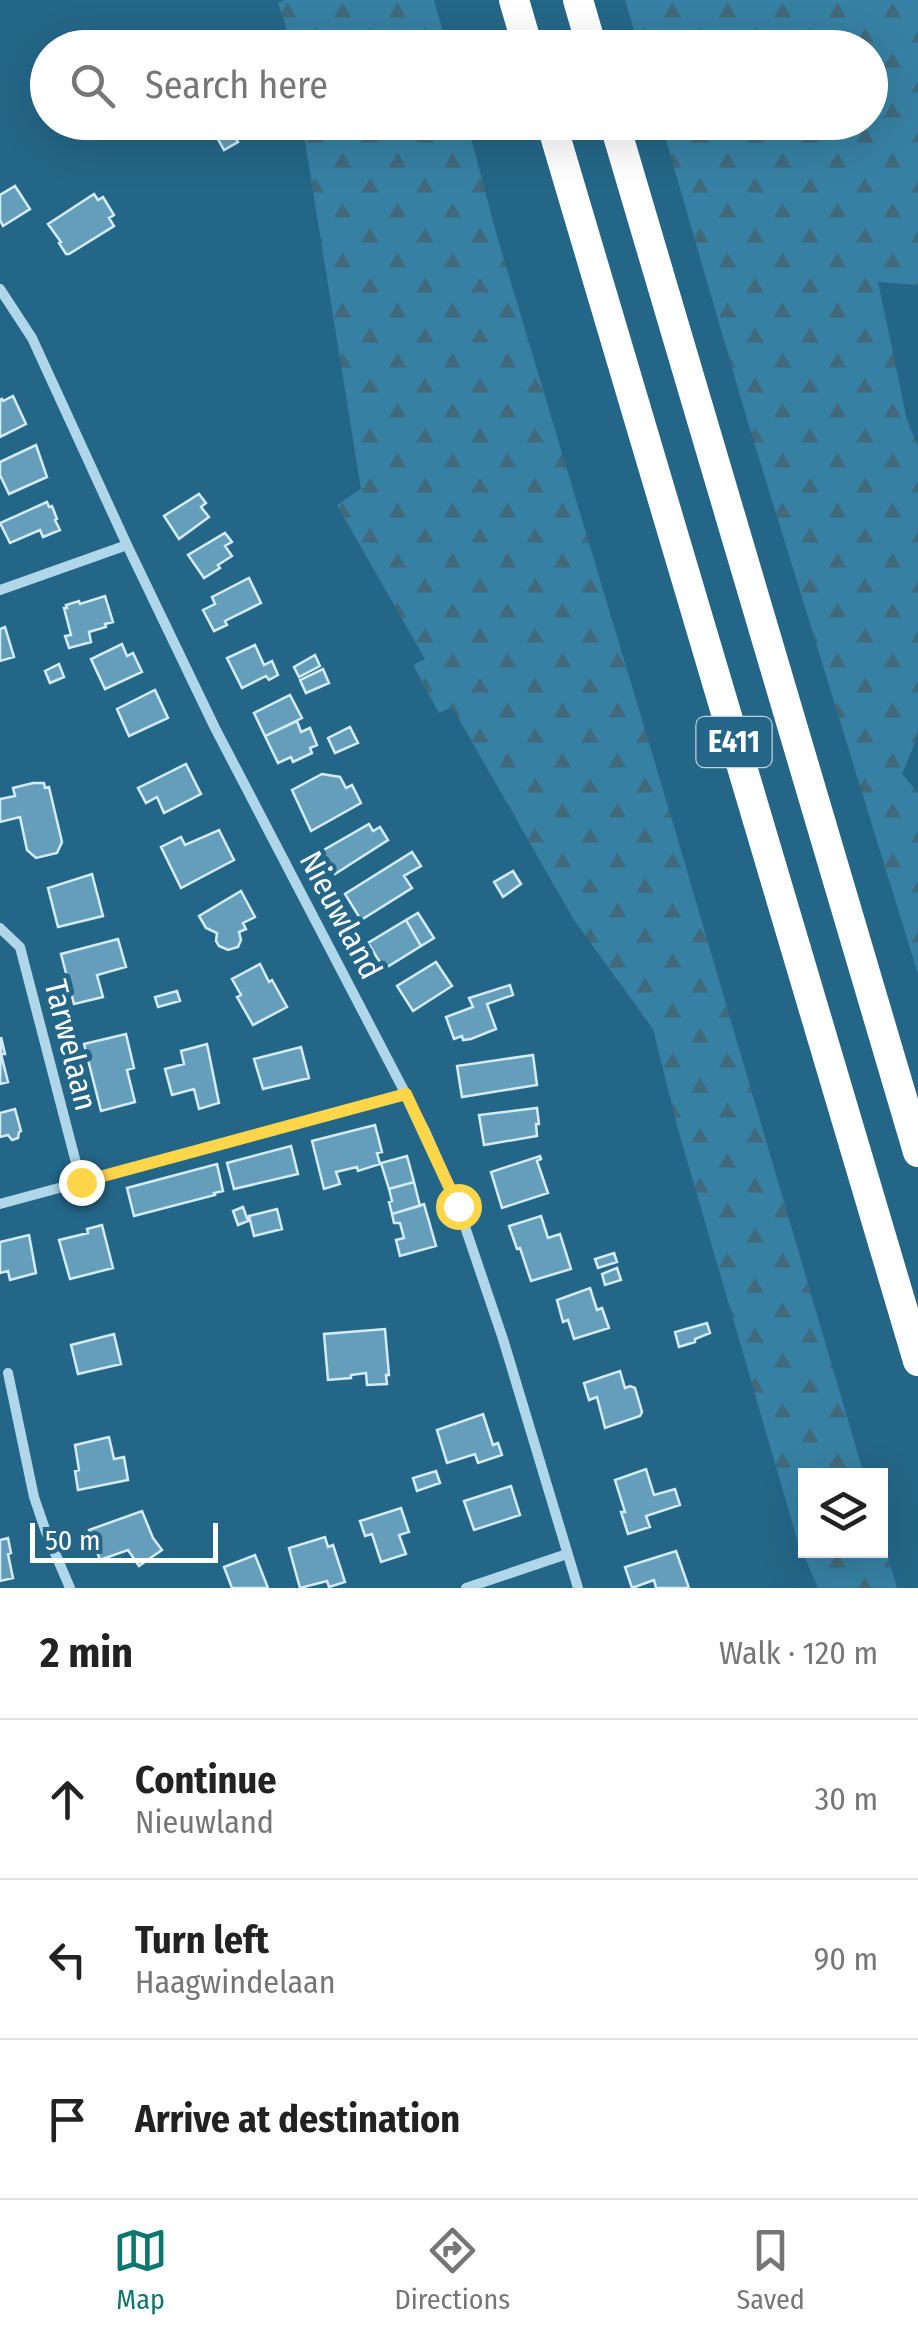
<!DOCTYPE html>
<html lang="en">
<head>
<meta charset="utf-8">
<style>
  body { margin:0; font-family:"Fira Sans Condensed",sans-serif; background:#f6f6f6; color:#222 }
  .controls { position:absolute; right:30px; bottom:30px; display:grid; overflow:hidden; border-radius:0px; box-shadow:0 10px 40px #0002 }
  .controls button { width:90px; height:90px; display:grid; place-items:center; padding:0; border:0; border-bottom:2px solid #e0e0e0; background:#fff; color:#222; font:50px sans-serif }
  .scale { position:absolute; left:30px; bottom:25px; width:188px; box-sizing:border-box; padding-left:10px; border:5px solid #fff; border-top:0; font-size:28px; line-height:35px; white-space:nowrap; color:#fff; -webkit-text-stroke:8px #246687; paint-order:stroke }
  .stop { position:absolute; width:30px; height:30px; margin:-22px; border:8px solid #ffd54a; border-radius:50%; background:#fff }
  .stop.end { background:#ffd54a; border-color:#fff; box-shadow:0 2px 10px #0008 }
  .list { margin:0; padding:0; list-style:none }
  h2 { display:flex; justify-content:space-between; align-items:center; height:130px; margin:0; padding:0 40px; font-size:42px }
  h2 small { font-size:32px; font-weight:400; color:#767676 }
  .list li { display:grid; grid-template-columns:65px 1fr auto; gap:30px; align-items:center; box-sizing:border-box; height:160px; padding:0 40px; border-top:2px solid #e0e0e0 }
  .list b { display:block; font-size:38px; white-space:nowrap }
  .list p { margin:0; font-size:32px; white-space:nowrap; color:#767676 }
  .list em { font-size:32px; font-style:normal; color:#767676 }
  .icon { flex:none; width:55px; height:55px; fill:none; stroke:currentColor; stroke-width:2; stroke-linecap:round; stroke-linejoin:round }
  .map { position:relative; flex:none; width:918px; height:1588px; overflow:hidden }
  .search { position:absolute; background:#fff; box-shadow:0 10px 40px #0002; left:30px; right:30px; top:30px; height:110px; display:flex; align-items:center; gap:25px; box-sizing:border-box; padding:0 35px; border-radius:55px; color:#767676; font-size:38px }
  .sheet { height:610px; background:#fff }
  nav { display:flex; justify-content:space-around; align-items:center; box-sizing:border-box; height:140px; border-top:2px solid #e0e0e0; background:#fff; font-size:28px; color:#767676 }
  nav a { display:grid; justify-items:center; gap:5px }
  nav .on { color:#0f766e }
  .map>svg:first-child { display:block }
</style>
</head>
<body>
<div class="map">
<svg width="918" height="1588" viewBox="0 0 918 1588">
  <defs>
    <pattern id="forest-firs" width="22" height="20" patternUnits="userSpaceOnUse" patternTransform="scale(2.5)"><rect width="22" height="20" fill="#3680a3"/><path d="M5 1l3.5 6h-7zM16 11l3.5 6h-7z" fill="#40697c"/></pattern>
  </defs>
  <rect width="100%" height="100%" fill="#246687"/>
  <path fill="url(#forest-firs)" d="M284,0h150l13,47h-158l-4,-24 -7,-20z
    M625,0h293v285l-40,-3 29,138 11,26v289l-16,39 16,19v181l-172,-558 -85,-293 209,-1v-74l-231,-1z
    M302,123h165l30,113 178,594 189,645 -58,1v74h74l1,-17 16,55h-79l-21,-49 -119,-410 -25,-100 -79,-109 -122,-213 -13,6 -26,-48 12,-6 -88,-154 24,-16z"/>
  <path fill="#659eba" stroke="#d4ecf7" stroke-width="2.5" d="M228,125l10,17 -14,8 -10,-18z
    M15,186l15,23 -27,17 -3,-6v-25z
    M94,194l4,6 5,-3 11,18 -5,3 5,8 -45,28h-3l-7,-11 2,-1 -13,-18z
    M13,396l13,28 -26,13v-37l2,-1 1,2z
    M36,445l11,32 -38,17 -9,-19v-13z
    M199,494l7,9 -5,4 8,10 -30,22 -15,-23z
    M47,502l2,5 3,-1 5,13 -2,1 5,10 -17,7 -3,-7 -30,13 -10,-20z
    M225,533l7,9 -7,4 7,10 -14,9 2,3 -16,10 -16,-23z
    M249,578l12,25 -36,18 2,4 -13,6 -11,-21 12,-6 -3,-7z
    M105,596l8,26 -8,2 1,3 -17,5 2,10 -22,6 -4,-12 6,-1 -7,-27h3l-1,-3 13,-4 1,3z
    M5,627l9,30 -14,4v-32z
    M122,644l5,12 6,-3 9,19 -37,17 -14,-30z
    M255,645l9,20 8,-4 6,14 -9,5 -3,-4 -24,12 -15,-30z
    M315,655l5,11 -21,11 -5,-10z
    M59,664l5,13 -14,6 -5,-12z
    M323,669l6,14 -23,10 -6,-13z
    M155,690l13,28 -39,18 -12,-27z
    M290,695l12,23 -37,18 -11,-23z
    M297,721l4,11 9,-4 7,17 -7,3 2,5 -19,9 -2,-5 -13,6 -13,-27z
    M350,727l8,16 -23,10 -7,-15z
    M186,764l15,30 -37,19 -7,-16 -11,6 -8,-15z
    M322,774l18,3 6,11 6,-3 9,18 -50,28 -19,-41z
    M33,783h11l1,5 4,-1 13,55 -5,11 -21,5 -9,-8 -7,-33 -20,5v-23l15,-3 -2,-8z
    M369,824l4,7 7,-4 8,13 -53,34 -13,-23z
    M219,830l15,30 -53,28 -20,-41 20,-10 4,8z
    M412,852l9,14 -17,10 8,12 -51,32 -16,-26z
    M513,871l8,13 -18,13 -9,-15z
    M92,874l11,42 -45,11 -10,-39z
    M241,891l14,26 -12,6 3,6 -7,3 2,8 -3,7 -10,3 -9,-4 -3,-5 1,-8 -11,-5 -7,-12z
    M418,913l16,25 -13,8 -15,-26z
    M406,920l15,26 -37,23 -16,-26z
    M118,939l8,28 -29,8 6,22 -29,7 -13,-50z
    M436,962l16,24 -39,25 -16,-25z
    M260,964l9,18 3,-2 15,27 -34,18 -16,-28 4,-2 -9,-16z
    M510,985l3,10 -26,9 9,25 -25,10 -8,1 -1,-4 -8,3 -8,-22 27,-10 -4,-9z
    M177,991l3,10 -22,6 -3,-10z
    M126,1034l8,34 -7,2 8,32 -34,9 -17,-67z
    M1,1037l4,17h-4l7,28 -8,2z
    M207,1044l12,59 -20,6 -5,-20 -22,6 -7,-26 19,-5 -3,-13z
    M301,1047l8,31 -46,11 -9,-30z
    M533,1055l4,30 -75,12 -5,-31z
    M537,1108l2,16h-3l1,12 -53,9 -5,-30z
    M15,1109l6,22 -2,1 -1,6 -6,2 -4,-5 -8,2v-24z
    M375,1125l7,27 -5,1 3,11 -22,7 -1,-4 -21,5 4,12 -16,5 -12,-48z
    M291,1146l7,28 -64,15 -7,-26z
    M407,1156l7,26 -25,7 -8,-26z
    M540,1156l1,3 -4,2 11,32 -46,15 -11,-36z
    M217,1164l6,27 -9,2 1,2 -81,21 -7,-28z
    M414,1182l6,24 -28,8 -3,-12 3,-1 -3,-12z
    M424,1204l12,42 -36,10 -4,-16 8,-2 -4,-15h-6l-2,-9z
    M243,1207l5,14 -10,4 -5,-14z
    M277,1209l5,20 -28,7 -5,-20z
    M541,1216l7,22 12,-4 11,35 -40,12 -11,-33 -3,1 -8,-23z
    M102,1225l11,43 -43,11 -11,-39 29,-7 -1,-4z
    M29,1235l7,38 -26,7 -2,-9 -8,2v-31z
    M614,1253l3,9 -19,6 -3,-9z
    M617,1268l4,12 -16,5 -3,-11z
    M590,1288l7,22 5,-2 7,20 -35,11 -6,-19 -5,2 -6,-22z
    M707,1323l3,10 -15,6v3l-16,5 -4,-15z
    M385,1329l4,46h-3l1,9 -20,1 -1,-12 -15,2v3l-23,2 -4,-46z
    M114,1334l7,30 -43,10 -7,-29z
    M620,1371l5,17 5,-2 5,2 7,24 -2,4 -35,12 -8,-31 -8,3 -5,-17z
    M483,1414l10,31 5,-2 4,12 -24,8 -3,-9 -28,9 -10,-33z
    M109,1437l5,22 10,-2 4,23 -50,10 -3,-19 4,-1 -4,-25z
    M646,1469l8,26 21,-6 5,16 -34,11 4,11 -22,7 -7,-22h4l-10,-32z
    M436,1471l4,12 -23,8 -4,-13z
    M511,1486l9,29 -46,15 -10,-29z
    M401,1508l8,24 -10,3 7,19 -25,8 -9,-28 -7,2 -5,-15z
    M142,1511l11,27 9,12 -23,16 -11,-16 -28,10 -11,-30z
    M325,1537l3,10 5,-2 12,37 -16,5 -2,-6 -27,7 -11,-40z
    M8,1538l3,15 -3,1 5,24 -13,3v-41z
    M676,1551l13,37h-33l-2,-8 -22,8 -7,-21z
    M255,1555l13,33h-36l-8,-21z"/>
  <g fill="none" stroke-linecap="round" stroke-linejoin="round">
    <path stroke="#b0d7e9" stroke-width="10" d="M0,289l32,49 95,207 88,183 210,403 33,75 45,133 75,249
      M0,590l127,-45
      M0,928l20,19 61,235
      M0,1204l406,-110
      M8,1373l26,124 12,35 24,56
      M466,1588l101,-34"/>
    <path stroke="#fff" stroke-width="30" d="M514,0l14,48
      M578,0l14,48
      M551,122l367,1239
      M614,122l304,1030"/>
  </g>
  <g fill="none" stroke-linecap="round" stroke-linejoin="round">
    <path stroke="#ffd54a" stroke-width="12" d="M81,1182l325,-88 52,112"/>
  </g>
  <g text-anchor="middle" dominant-baseline="central" stroke-width="10" stroke-linejoin="round" paint-order="stroke">
    <rect fill="#246687" stroke="#bdd1db" stroke-width="2.5" x="696.5" y="717" width="75" height="50" rx="8"/>
    <g font-size="30" font-weight="bold" fill="#fff">
      <text x="734" y="742">E411</text>
    </g>
    <g font-size="32" fill="#fff" stroke="#246687">
      <text transform="translate(341 915) rotate(62)">Nieuwland</text>
      <text transform="translate(71 1045) rotate(76)">Tarwelaan</text>
    </g>
  </g>
</svg>
<div class="controls">
<button><svg class="icon" aria-label="layers" viewBox="0 0 24 24"><path d="M12 4l9 5-9 5-9-5zM3 14l9 5 9-5"/></svg></button>
</div>
<div class="scale">50 m</div>
<div class="stop" style="left:458px;top:1206px"></div>
<div class="stop end" style="left:81px;top:1182px"></div>
<div class="search"><svg class="icon" aria-label="search" viewBox="0 0 24 24"><circle cx="10" cy="10" r="6"/><path d="M15 15l6 6"/></svg>Search here</div>
</div>
<section class="sheet">
<h2>2 min<small>Walk · 120 m</small></h2>
<ul class="list">
<li><svg class="icon" aria-label="ahead" viewBox="0 0 24 24"><path d="M12 20V5M6 11l6-6 6 6"/></svg><div><b>Continue</b><p>Nieuwland</p></div><em>30 m</em></li>
<li><svg class="icon" aria-label="left" viewBox="0 0 24 24"><path d="M17 20v-9H6M10 6l-5 5 5 5"/></svg><div><b>Turn left</b><p>Haagwindelaan</p></div><em>90 m</em></li>
<li><svg class="icon" aria-label="arrive" viewBox="0 0 24 24"><path d="M6 21V4h12l-3 4 3 4H6"/></svg><div><b>Arrive at destination</b></div></li>
</ul>
</section>
<nav>
<a class="on"><svg class="icon" aria-label="map" viewBox="0 0 24 24"><path d="M3 6l6-2 6 2 6-2v14l-6 2-6-2-6 2zM9 4v14M15 6v14"/></svg>Map</a>
<a><svg class="icon" aria-label="directions" viewBox="0 0 24 24"><path d="M12 3l9 9-9 9-9-9zM9 14v-3h6M13 9l2 2-2 2"/></svg>Directions</a>
<a><svg class="icon" aria-label="saved" viewBox="0 0 24 24"><path d="M7 4h10v16l-5-4-5 4z"/></svg>Saved</a>
</nav>
</body>
</html>
